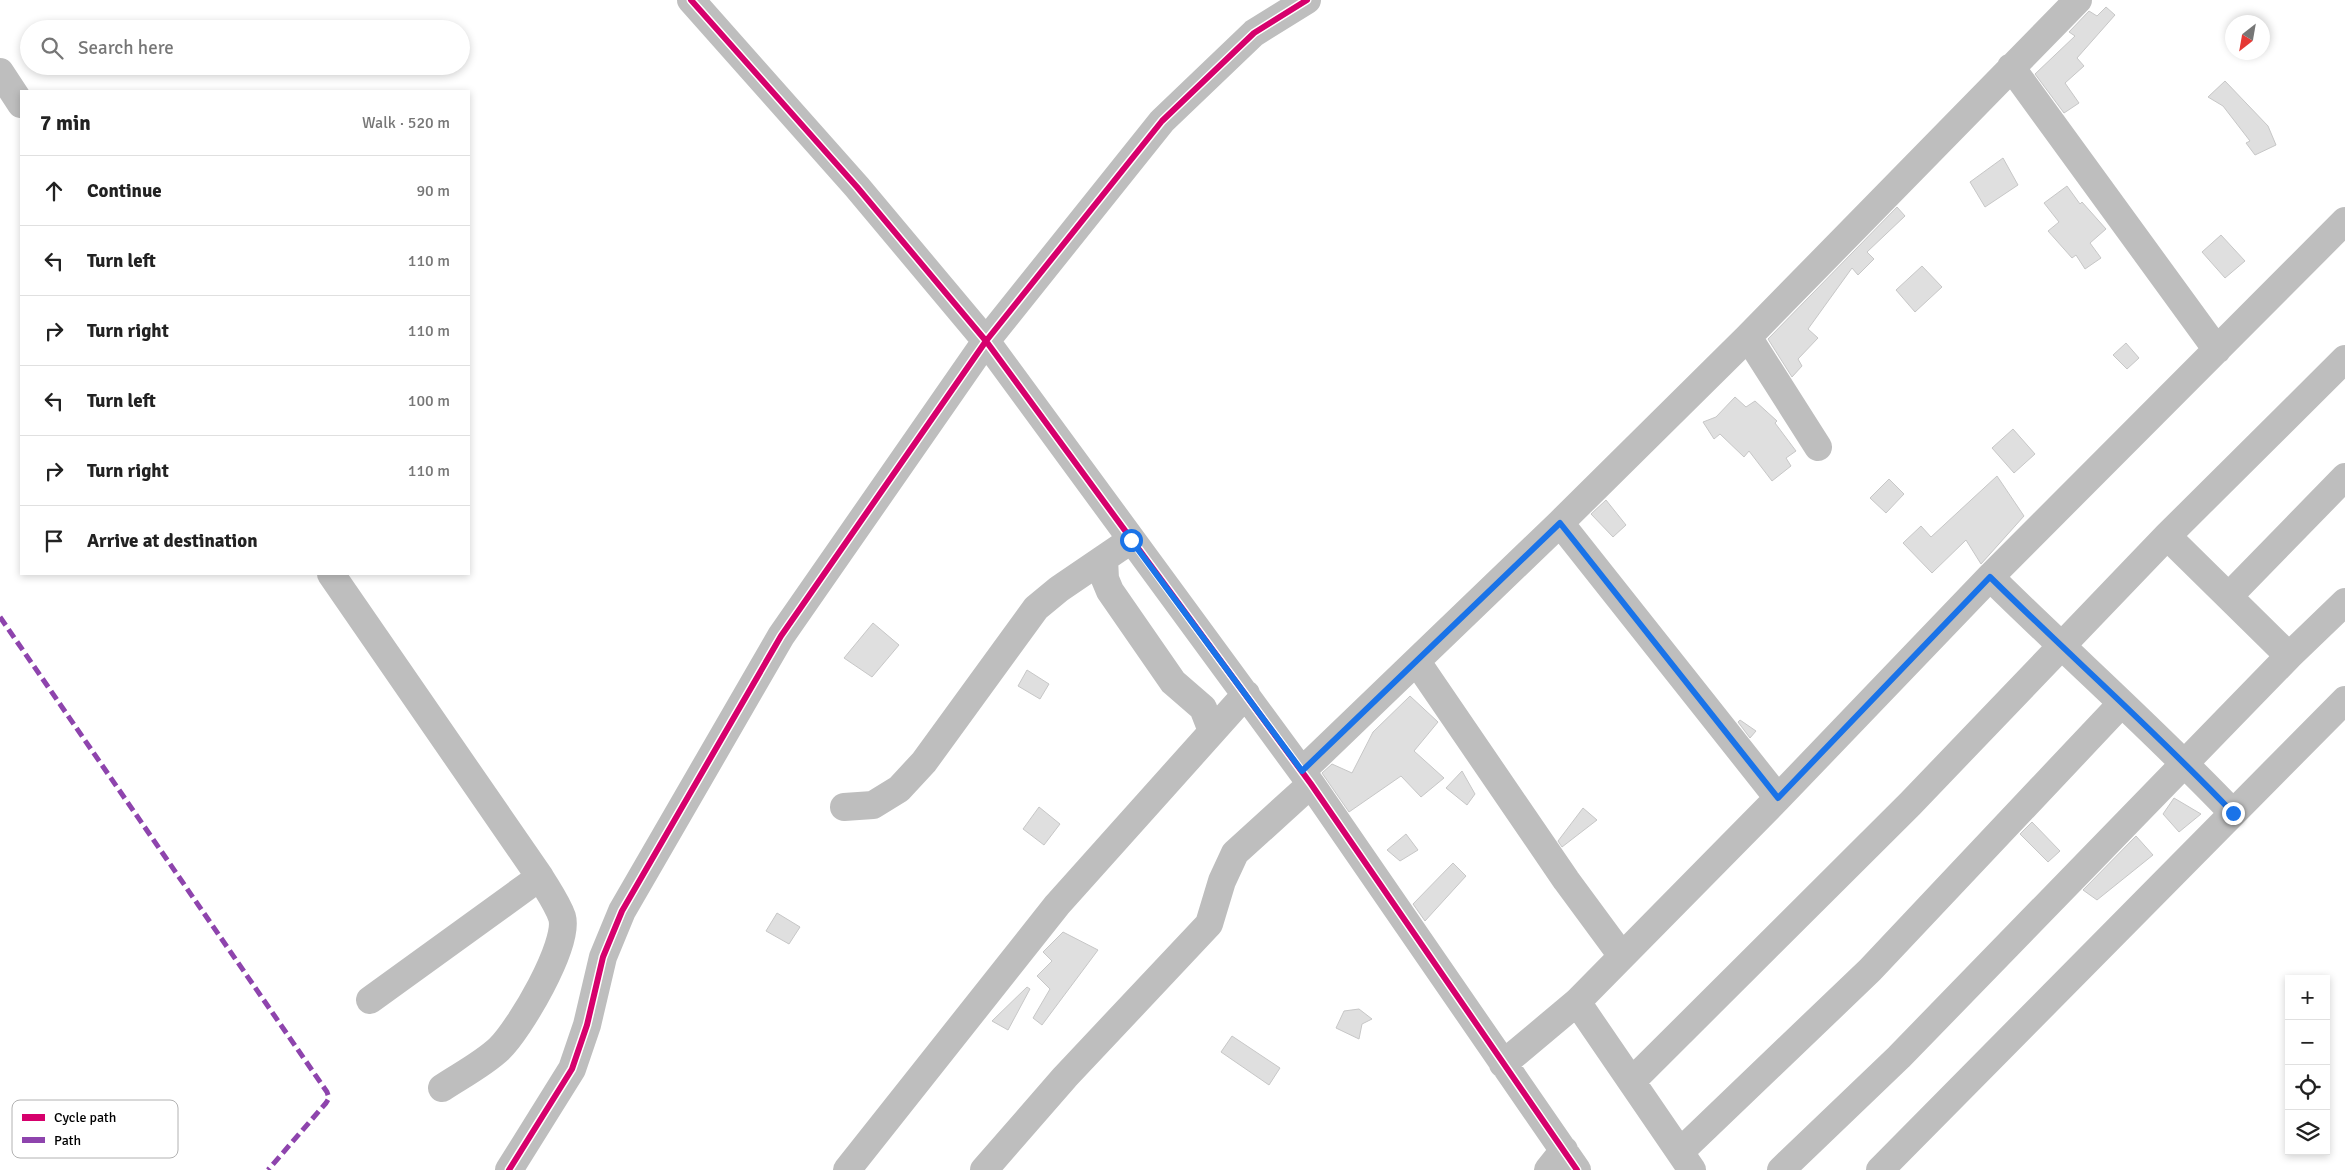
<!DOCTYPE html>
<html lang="en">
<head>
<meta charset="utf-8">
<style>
  body { margin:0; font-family:Signika,sans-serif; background:#f6f6f6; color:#222 }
  .controls { position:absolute; right:15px; bottom:15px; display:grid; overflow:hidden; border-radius:0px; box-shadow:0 2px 8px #0003 }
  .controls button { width:45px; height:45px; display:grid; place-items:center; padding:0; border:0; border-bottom:1px solid #e0e0e0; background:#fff; color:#222; font:25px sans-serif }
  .compass { position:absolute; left:2225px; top:15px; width:45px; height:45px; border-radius:50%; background:#fff; box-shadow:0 2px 8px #0003; rotate:211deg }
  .stop { position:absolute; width:15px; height:15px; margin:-11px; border:4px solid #1a73e8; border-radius:50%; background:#fff }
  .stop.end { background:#1a73e8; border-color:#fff; box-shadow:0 1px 5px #0008 }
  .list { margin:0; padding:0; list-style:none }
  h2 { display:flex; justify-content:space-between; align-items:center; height:65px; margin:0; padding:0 20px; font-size:21px }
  h2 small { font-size:16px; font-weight:400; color:#767676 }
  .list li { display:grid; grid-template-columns:32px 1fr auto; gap:15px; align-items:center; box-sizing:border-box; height:70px; padding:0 20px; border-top:1px solid #e0e0e0 }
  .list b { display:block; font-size:19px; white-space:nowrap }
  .list em { font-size:16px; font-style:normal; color:#767676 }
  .icon { flex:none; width:28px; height:28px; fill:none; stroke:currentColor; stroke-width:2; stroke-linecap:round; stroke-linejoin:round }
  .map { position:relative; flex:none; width:2345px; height:1170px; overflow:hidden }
  .search { position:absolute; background:#fff; box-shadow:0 2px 8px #0003; left:20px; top:20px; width:450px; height:55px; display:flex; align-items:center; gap:12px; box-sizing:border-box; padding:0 18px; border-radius:28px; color:#767676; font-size:19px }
  .panel { position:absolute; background:#fff; box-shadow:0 2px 8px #0003; left:20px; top:90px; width:450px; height:485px; border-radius:0px }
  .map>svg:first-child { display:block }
</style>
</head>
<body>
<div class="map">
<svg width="2345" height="1170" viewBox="0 0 2345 1170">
  <rect width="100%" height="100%" fill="#fff"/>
  <path fill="#dfdfdf" stroke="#c7c7c7" d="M2106,7l9,8 -38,43 7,8 -19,17 14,20 -15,10 -29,-39 40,-38 -6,-4 20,-21 8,5z
    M2225,81l43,45 8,19 -21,10 -9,-12 4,-2 -27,-35 -15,-9z
    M2003,158l15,27 -33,22 -15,-25z
    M2067,186l13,18 2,-2 24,27 -16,14 11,15 -16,11 -9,-14 -4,3 -24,-27 11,-9 -15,-19z
    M1897,207l8,9 -38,36 7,7 -16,16 -6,-7 -44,61 10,9 -20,21 4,7 -10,11 -24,-38z
    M2221,235l24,26 -20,17 -23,-26z
    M1922,266l20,21 -27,25 -19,-22z
    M2126,343l13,15 -12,11 -14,-14z
    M1735,397l11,10 9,-6 22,20 -2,2 21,28 -10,7 5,8 -19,15 -23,-30 -5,6 -24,-23 -6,5 -11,-17 13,-5z
    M2013,429l22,25 -21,19 -22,-25z
    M1997,476l27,40 -43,48 -15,-24 -34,33 -29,-30 18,-17 10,11z
    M1889,479l15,15 -18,19 -16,-15z
    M1606,500l20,25 -13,12 -22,-23z
    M873,623l26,22 -27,32 -28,-19z
    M1027,670l22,14 -9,15 -22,-13z
    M1410,696l28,26 -24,29 30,27 -23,19 -20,-21 -52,36 -27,-39 10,-9 20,9 21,-41z
    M1740,720l16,11 -6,7 -12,-16z
    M1462,771l13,23 -8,11 -21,-17z
    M2174,798l27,16 -22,18 -16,-18z
    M1039,807l21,17 -16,21 -21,-16z
    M1583,808l14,12 -35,27 -4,-6z
    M2032,822l28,29 -12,11 -28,-28z
    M1406,834l12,16 -18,11 -13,-11z
    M2136,836l17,19 -56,45 -14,-10z
    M1453,863l13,13 -41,45 -12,-17z
    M777,913l23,14 -11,17 -23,-13z
    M1063,932l35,18 -56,75 -9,-7 17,-29 -13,-13 15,-15 -9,-9z
    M1027,987l3,2 -22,41 -16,-9z
    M1359,1009l13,10 -10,5 -3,15 -23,-11 8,-17z
    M1232,1036l48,32 -11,17 -48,-33z"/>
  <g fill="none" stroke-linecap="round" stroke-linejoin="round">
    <path stroke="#bebebe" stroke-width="28" d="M691,0l166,187 129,154 325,443 266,386
      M2011,67l206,283
      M0,72l21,32
      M1748,337l70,110
      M1560,523l218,275
      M2167,536l122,120
      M1104,559l1,20 5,12 63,91 30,26 9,23
      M331,574l209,303c7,12 17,26 22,40 8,27 -43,113 -63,132 -16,15 -39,27 -57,39
      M1990,577c80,79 165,154 243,236
      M2229,596l116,-119
      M1417,662l149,218 56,76
      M1302,771l258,-248 188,-186 330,-337
      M844,807l29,-2 26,-16 25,-27 112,-154 23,-19 72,-49
      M370,1000l170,-123
      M1577,1002l115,168
      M1503,1064l74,-62 201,-204 212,-221 355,-356
      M1632,1081l278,-277 257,-268 178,-177
      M1680,1152l190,-182 251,-266
      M509,1170l63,-101 15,-44 16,-68 19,-46 159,-275 205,-295 176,-220 92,-88 53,-33
      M847,1170l210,-265 189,-211
      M984,1170l81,-93 144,-153 13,-43 13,-28 76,-69
      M1548,1170l16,-20
      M1781,1170l118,-113 390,-401 56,-54
      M1880,1170l465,-470"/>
    <path stroke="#8e44ad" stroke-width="5" stroke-dasharray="10 5" stroke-linecap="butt" d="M0,617l327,475 2,6 -3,5 -58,67"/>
    <g stroke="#fff" stroke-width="9">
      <path id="cycleway" d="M691,0l166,187 129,154 325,443 266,386
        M509,1170l63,-101 15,-44 16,-68 19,-46 159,-275 205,-295 176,-220 92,-88 53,-33"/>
    </g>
    <use href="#cycleway" stroke="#d6006c" stroke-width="6"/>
  </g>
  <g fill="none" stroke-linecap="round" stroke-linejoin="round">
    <path stroke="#1a73e8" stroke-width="6" d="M1131,540l171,231 258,-248 218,275 212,-221c80,79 165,154 243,236"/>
  </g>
  <rect x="12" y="1100" width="166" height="58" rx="8" fill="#fff" stroke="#b2b2b2" stroke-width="1"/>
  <rect x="22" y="1114" width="23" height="7" fill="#d6006c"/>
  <rect x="22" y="1137" width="23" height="6" fill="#8e44ad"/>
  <g font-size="14" fill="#000">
    <text x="54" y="1122">Cycle path</text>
    <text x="54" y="1145">Path</text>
  </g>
</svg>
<div class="controls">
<button>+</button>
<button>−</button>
<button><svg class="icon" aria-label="locate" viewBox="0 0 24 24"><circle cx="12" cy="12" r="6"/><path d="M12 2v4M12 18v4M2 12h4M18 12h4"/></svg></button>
<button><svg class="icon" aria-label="layers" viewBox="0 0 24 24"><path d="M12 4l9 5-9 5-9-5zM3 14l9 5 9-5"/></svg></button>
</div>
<svg class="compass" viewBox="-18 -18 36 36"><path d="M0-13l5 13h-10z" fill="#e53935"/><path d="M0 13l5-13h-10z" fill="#767676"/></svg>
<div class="stop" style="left:1131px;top:540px"></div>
<div class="stop end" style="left:2233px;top:813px"></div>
<div class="search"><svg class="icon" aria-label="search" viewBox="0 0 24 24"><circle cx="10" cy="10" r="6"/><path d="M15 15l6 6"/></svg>Search here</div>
<section class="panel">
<h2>7 min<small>Walk · 520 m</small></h2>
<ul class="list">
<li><svg class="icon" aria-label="ahead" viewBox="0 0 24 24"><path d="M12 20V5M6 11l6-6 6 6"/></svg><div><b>Continue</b></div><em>90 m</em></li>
<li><svg class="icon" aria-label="left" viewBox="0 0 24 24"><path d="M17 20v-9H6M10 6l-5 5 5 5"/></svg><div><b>Turn left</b></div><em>110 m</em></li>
<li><svg class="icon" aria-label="right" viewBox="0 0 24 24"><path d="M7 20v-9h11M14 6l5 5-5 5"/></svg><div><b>Turn right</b></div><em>110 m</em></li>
<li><svg class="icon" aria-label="left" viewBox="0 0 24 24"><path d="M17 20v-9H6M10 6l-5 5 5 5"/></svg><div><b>Turn left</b></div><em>100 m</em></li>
<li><svg class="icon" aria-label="right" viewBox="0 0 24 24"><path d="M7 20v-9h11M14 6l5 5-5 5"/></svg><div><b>Turn right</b></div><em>110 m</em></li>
<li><svg class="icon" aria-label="arrive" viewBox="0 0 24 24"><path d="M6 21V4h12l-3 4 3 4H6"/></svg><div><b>Arrive at destination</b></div></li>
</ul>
</section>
</div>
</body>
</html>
